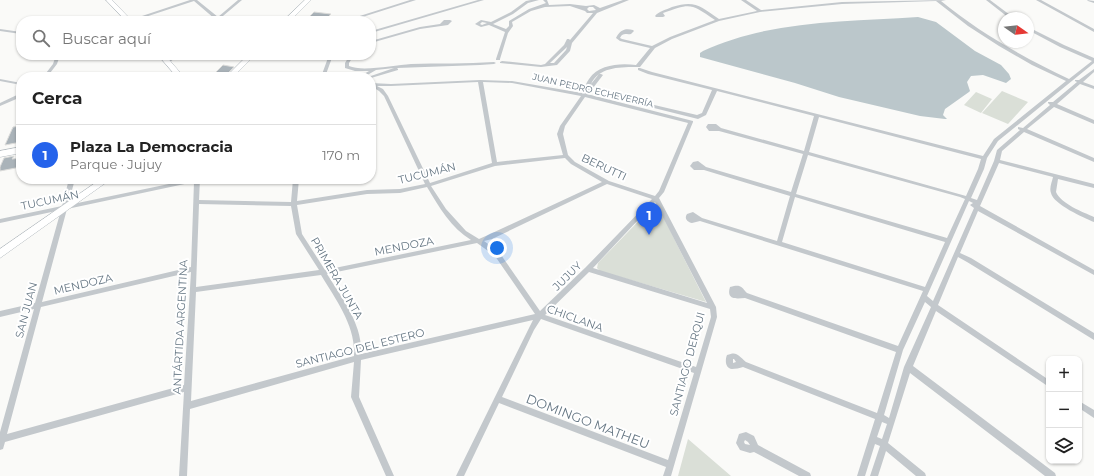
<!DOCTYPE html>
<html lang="es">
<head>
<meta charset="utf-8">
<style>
  body { margin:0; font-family:Montserrat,sans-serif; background:#f2f2f2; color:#222 }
  .controls { position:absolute; right:12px; bottom:12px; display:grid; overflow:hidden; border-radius:8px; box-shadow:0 1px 3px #0004 }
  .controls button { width:36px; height:36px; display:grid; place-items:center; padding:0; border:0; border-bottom:1px solid #e0e0e0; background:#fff; color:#222; font:20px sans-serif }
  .compass { position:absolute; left:998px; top:12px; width:36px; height:36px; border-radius:50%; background:#fff; box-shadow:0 1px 3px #0004; rotate:104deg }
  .you { position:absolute; left:497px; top:248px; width:14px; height:14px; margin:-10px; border:3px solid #fff; border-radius:50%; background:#1a73e8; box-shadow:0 0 0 6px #1a73e833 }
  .badge { display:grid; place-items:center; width:26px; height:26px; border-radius:50%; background:#2563eb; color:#fff; font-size:13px; font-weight:700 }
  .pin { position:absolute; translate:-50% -33px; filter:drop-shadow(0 1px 2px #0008) }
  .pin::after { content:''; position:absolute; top:21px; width:14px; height:12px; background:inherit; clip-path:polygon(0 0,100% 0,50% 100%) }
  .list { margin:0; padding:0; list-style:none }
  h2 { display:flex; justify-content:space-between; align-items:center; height:52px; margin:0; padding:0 16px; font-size:17px }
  h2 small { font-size:13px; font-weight:400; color:#767676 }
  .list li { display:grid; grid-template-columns:26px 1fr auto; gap:12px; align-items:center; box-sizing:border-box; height:60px; padding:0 16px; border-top:1px solid #e0e0e0 }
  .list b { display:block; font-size:15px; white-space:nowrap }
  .list p { margin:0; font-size:13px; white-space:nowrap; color:#767676 }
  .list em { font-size:13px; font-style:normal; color:#767676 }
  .icon { flex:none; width:22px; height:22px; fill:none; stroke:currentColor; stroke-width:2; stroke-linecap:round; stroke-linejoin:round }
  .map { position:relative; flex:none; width:1094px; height:476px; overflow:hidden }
  .search { position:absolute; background:#fff; box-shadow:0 1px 3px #0004; left:16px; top:16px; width:360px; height:44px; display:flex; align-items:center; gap:10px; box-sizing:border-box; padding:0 14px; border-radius:16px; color:#767676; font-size:15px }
  .panel { position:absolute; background:#fff; box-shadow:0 1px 3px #0004; left:16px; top:72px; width:360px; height:112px; border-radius:16px }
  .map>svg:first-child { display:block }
</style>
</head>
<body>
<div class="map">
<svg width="1094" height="476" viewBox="0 0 1094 476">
  <rect width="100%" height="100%" fill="#fafaf8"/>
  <path fill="#dadfd7" d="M1002,91l26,11 -20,22 -26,-11z
    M976,92l16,7 -11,14 -17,-8z
    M654,205h3l49,97 -106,-31 -3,-3 1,-5z
    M688,439l43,37h-53z"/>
  <path fill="#bbc7cb" d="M918,17l18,5 39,29 26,14 8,9 2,5 -5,4 -23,-8 -12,1 -4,6 3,9 -1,1 -24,17 -2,6 4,4h-2l-25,-3 -81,-19 -44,-14 -95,-26v-4l3,-2c67,-31 142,-29 215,-34z"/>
  <path fill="#aab3b9" stroke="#dcdcda" d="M314,12l17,2 -6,6 -17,-2z
    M223,65l11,2 -10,10h-13z
    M21,126v16l-16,3 8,-18z
    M14,156l-2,3 9,-1v9l-21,4v-4l4,-9z"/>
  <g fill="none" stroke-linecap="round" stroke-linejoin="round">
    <g stroke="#b3babf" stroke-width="1">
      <path id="secondary" d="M106,0h6l20,21h-6z
        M305,0h6l-21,21h-7z
        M158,55h7l19,22h-7z
        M248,55h7l-22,22h-7z
        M21,147v6l-21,4v-6z
        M101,179h10l-111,79v-9z"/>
    </g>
    <path fill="#c3c8cc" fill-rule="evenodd" d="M190,0h7l21,17 20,-17h4l-25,21h-4l2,-2 -21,-18 -61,20h-6z
      M410,0h6l-66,21h-6z
      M478,0h6l-113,33v-2z
      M531,0h8l-11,3 -15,11 -20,10 13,5 3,-3v-5l20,-12 17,-6 -3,-3h4l2,5 21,-1 16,2 8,-1 6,3 23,-8h6l-32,13 -25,30 -2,8 -13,14 -16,2 -41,-4v-1l2,-1 39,4 4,-1 19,-19 3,-6h2l1,1 23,-27h-6l-2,-2 -15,-5 -25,1 -14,4 -19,11 1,4 -5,7 -8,26v1h-4v-1l9,-27 -16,-7 -8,2 -6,-3 6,-4 10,2 20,-10 15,-11zM589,7h4l3,3 -7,1 -2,-2zM482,22l5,1 -5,2 -2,-1zM567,47l-1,3 -12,13h-4z
      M741,0h5l15,10 81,-8 104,-2 -5,1c39,32 82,56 128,78l23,-18 -32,-14 -32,-17v-3l36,18 30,13v5l-96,78 -11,17 -3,11 -13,29 6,2 17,-39 3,-11 23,-20 -2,-1v-2l5,1 27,-23 -2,-2v-1h5l24,-20 -2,-1v-1h4l15,-11v3l-11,10 11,4v3l-14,-5 -23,20 37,16v4l-40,-17 -27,22 67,29v4l-70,-30 -22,19 -2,9 94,24v4l-36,-9 -2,13c5,12 27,20 38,25v5c-10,-4 -41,-18 -43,-29 -2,-5 1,-11 2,-16l-54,-14 -19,43 114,64v5l-116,-64 -18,42 11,5 123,75v7l-127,-78 -9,-5 -20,48 111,75v7l-113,-76 -23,55 142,107 1,3h-11l-135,-103 -22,70 37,30 1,3h-10l-30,-25 -8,25h-8l10,-30 -5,-2 -10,32h-8l18,-57 -132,-52c-3,1 -8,2 -11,2 -7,-1 -7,-9 -5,-14 10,-4 11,0 19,7l131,51 19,-61 -151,-54c-9,1 -19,2 -15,-11 10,-3 11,-1 17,6l151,53 25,-55 -223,-70 -8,2c-5,-1 -8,-5 -5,-9l6,-2 9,6 75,23 13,-45 -86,-26h-10l-4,-4 3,-4 5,-1 8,6 85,25 12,-38 -84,-23h-10l-3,-4 2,-3h8l5,4 83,23 10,-35 -97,-25 -11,24 -8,4 -52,-13 -3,-3 -9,-1v-5h10l2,4 4,3 47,11 5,-2 10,-23 -64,-16 -10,-4v-2h2l12,4 331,84 11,-17 72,-58 -34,-16 -33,-19 -31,-20 -32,-25 -94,3 -82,8 -41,9 -47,18 -17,9 -15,19c-17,0 -41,-1 -49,17l8,-10h2l2,1 -10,13 -5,3 -1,3 106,27v1l-29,70 -5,6 57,109 1,10 -46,159h-8l3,-9 -167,-64 -35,73h-8l74,-150 3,-6 -172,40 -2,37 35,79h-8l-35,-79 3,-35 -164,47 -3,67h-8l5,-84 -179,50 -2,7 -3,1v-18l34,-123 -34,8v-6l35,-8 26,-93 -61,13v-4l62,-13 7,-27h6l-7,26 125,-26h7l-1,21 92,2 2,-23h6l-2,22 70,-11 33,-1 25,-5 -41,-88 -5,-5 -8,-5v-3l20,1 89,-4 32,1 70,12c2,-4 4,-10 7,-14 10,-15 32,-16 47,-14l14,-17 -30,-7 -4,-3c4,-8 9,-10 17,-8l1,1 -3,3c-5,1 -8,-2 -11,4l2,1 30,7 18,-9 45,-17c-25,-17 -24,-17 -52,-7l2,3 -2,1h-7l-1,-1c4,-5 11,-6 17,-9 23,-7 28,-1 47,12l38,-8zM478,82l14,81 -62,20 -42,-87 -5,-7 -6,-3h14zM483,82l29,1 69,13 -21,30 -3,8 6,21 -66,7zM585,97l103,26 -29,68 -4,5 -46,-15 -34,-19 -7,-7 -5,-21 2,-8zM819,117l162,42 -3,10 -12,27 -157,-44zM808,155l152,42 5,2 -18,39 -151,-44zM565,158l6,6 31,18 -114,53 -9,4 -13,-8 -20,-22 -15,-23 64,-20zM194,182l-3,85 -149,35 25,-93zM607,184l45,15 -66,68 -46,44 -41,-59 -15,-11 8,-2zM427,187c12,20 24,41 44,53l-146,30 -23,-36 -5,-29 70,-11 33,-1zM795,197l150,45 -20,45 -143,-45zM969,201l4,2 -3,2 4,3 -41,93 -6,-5zM655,202l52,101 -114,-35zM199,204l92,2 5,28 23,36 -123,17zM477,243l18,13 40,58 -174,40c2,-29 -19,-56 -34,-80zM191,272l-7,113 -177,49 34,-127zM589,272l121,37 1,8 -15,50 -151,-52zM321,275c15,25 35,51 33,81l-163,45 5,-109zM925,302l6,5 -27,60 -15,51 -5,-3 19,-65zM541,319l153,54 -26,87 -166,-63 32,-67zM733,359h1l2,3 -3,1zM882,422l5,2 -5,15 -5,-2z
      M986,0h4l24,18h-5z
      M1036,0h5l53,29v3z
      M1087,0l7,1v2l-6,-2z
      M444,20h6l2,1 -4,4 -28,4 -49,14v-2l49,-14 20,-3z
      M0,29l21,3v2l-21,-3z
      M56,55h4l-3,9 -10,13h-4l10,-13z
      M173,55h5l-9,8h-4v-2z
      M329,55h4l-8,22h-4z
      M350,55h4l-5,8v3c13,6 46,-1 62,-2 27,-1 55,0 83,-2l2,1 -2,1 -14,1 -83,3 1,1v1l-27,8v-1h-3l26,-9 -18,2 -12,7h-5l10,-6h-14l-10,-3v-5z
      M0,79l21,4v2l-21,-4z
      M19,94h2v3l-21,9v-3z
      M1079,401l15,9v8l-15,-10z
      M746,432l8,4 4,9 52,28 1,3h-12l-45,-24 -4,1 -10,-3 -4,-7 3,-9zM745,440l3,2 2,3 -5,-1 -1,-2z"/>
    <use href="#secondary" fill="#fff" fill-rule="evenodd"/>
  </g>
  <g text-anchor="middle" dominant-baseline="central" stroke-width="4" stroke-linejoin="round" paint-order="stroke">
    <g font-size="9" fill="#657683" stroke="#fff">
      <text transform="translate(593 90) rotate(13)">JUAN PEDRO ECHEVERRÍA</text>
    </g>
    <g font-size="11" fill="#657683" stroke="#fff">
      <text transform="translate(604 167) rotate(25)">BERUTTI</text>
      <text transform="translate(427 173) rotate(-14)">TUCUMÁN</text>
      <text transform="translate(50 200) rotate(-12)">TUCUMÁN</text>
      <text transform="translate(404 246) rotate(-11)">MENDOZA</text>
      <text transform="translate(567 276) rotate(-45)">JUJUY</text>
      <text transform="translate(337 278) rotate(60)">PRIMERA JUNTA</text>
      <text transform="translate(83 284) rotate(-13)">MENDOZA</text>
      <text transform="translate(26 310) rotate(-75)">SAN JUAN</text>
      <text transform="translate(575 318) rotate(20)">CHICLANA</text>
      <text transform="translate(180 327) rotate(-87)">ANTÁRTIDA ARGENTINA</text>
      <text transform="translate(360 348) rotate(-14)">SANTIAGO DEL ESTERO</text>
      <text transform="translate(687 364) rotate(-75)">SANTIAGO DERQUI</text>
    </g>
    <g font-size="13" fill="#657683" stroke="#fff">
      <text transform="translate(588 421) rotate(21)">DOMINGO MATHEU</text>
    </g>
  </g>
</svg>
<div class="controls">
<button>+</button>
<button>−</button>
<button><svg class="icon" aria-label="layers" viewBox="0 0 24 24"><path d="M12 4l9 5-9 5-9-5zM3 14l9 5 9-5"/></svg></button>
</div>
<svg class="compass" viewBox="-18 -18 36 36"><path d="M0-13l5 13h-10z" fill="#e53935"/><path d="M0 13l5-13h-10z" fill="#767676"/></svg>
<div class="you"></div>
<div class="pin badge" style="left:649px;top:235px">1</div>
<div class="search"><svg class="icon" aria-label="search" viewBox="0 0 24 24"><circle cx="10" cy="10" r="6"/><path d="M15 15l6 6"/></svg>Buscar aquí</div>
<section class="panel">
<h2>Cerca<small></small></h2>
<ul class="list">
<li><span class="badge">1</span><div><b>Plaza La Democracia</b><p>Parque · Jujuy</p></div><em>170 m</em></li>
</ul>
</section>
</div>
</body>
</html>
